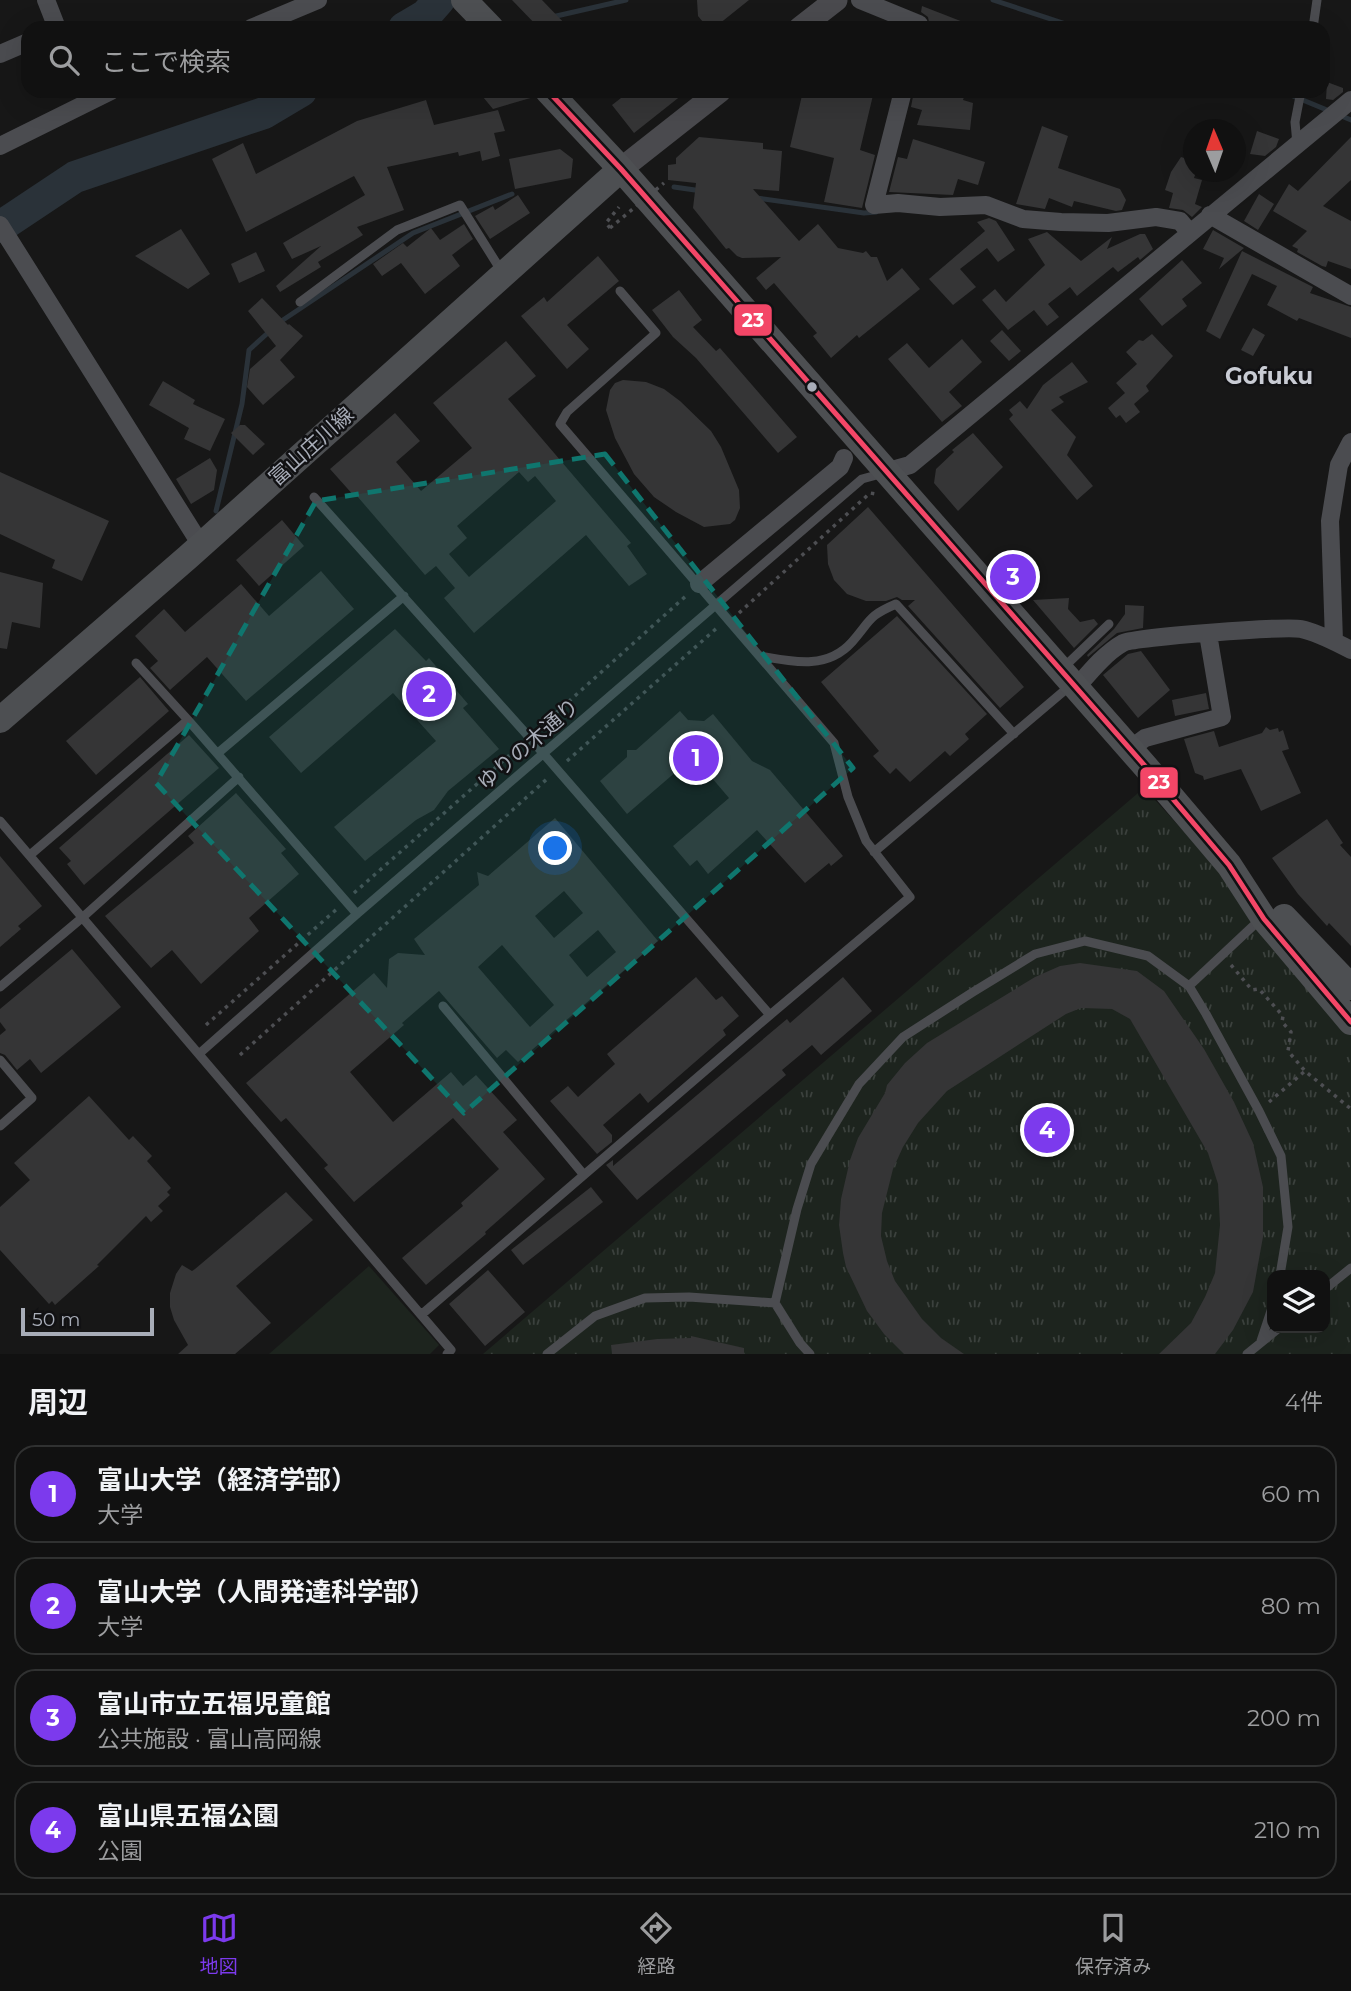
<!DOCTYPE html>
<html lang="ja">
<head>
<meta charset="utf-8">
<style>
  body { margin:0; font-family:Montserrat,"Noto Sans JP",sans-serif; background:#1e1f1f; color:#f1f3f6 }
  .controls { position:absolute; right:21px; bottom:21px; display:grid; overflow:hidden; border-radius:14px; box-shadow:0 7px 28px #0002 }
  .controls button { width:63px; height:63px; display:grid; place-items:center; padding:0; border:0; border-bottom:2px solid #303131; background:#111; color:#f1f3f6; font:35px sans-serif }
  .compass { position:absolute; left:1183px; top:119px; width:63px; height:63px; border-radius:50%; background:#111; box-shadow:0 7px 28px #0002; rotate:358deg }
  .scale { position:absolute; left:21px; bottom:18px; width:133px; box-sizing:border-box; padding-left:7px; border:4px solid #a8adb8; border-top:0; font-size:19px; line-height:24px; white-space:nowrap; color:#a8adb8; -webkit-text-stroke:5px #111113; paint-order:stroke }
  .you { position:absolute; left:556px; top:849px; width:24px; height:24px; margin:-18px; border:5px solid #fff; border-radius:50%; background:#1a73e8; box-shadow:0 0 0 10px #1a73e833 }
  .badge { display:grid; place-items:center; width:46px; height:46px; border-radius:50%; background:#7c3aed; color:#fff; font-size:23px; font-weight:700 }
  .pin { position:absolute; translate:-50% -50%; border:4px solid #fff; box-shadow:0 2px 7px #0006 }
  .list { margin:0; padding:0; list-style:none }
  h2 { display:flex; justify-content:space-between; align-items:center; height:91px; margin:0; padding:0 28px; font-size:30px }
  h2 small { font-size:23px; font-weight:400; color:#9c9d9f }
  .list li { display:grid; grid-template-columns:46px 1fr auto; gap:21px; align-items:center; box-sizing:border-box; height:98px; margin:0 14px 14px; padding:0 14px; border:2px solid #303131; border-radius:21px }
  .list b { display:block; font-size:26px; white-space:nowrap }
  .list p { margin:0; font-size:23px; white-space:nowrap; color:#9c9d9f }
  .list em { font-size:23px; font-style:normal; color:#9c9d9f }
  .icon { flex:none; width:38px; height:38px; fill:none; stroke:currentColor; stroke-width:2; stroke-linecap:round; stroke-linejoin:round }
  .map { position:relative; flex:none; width:1351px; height:1354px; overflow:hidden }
  .search { position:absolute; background:#111; box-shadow:0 7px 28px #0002; left:21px; right:21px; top:21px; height:77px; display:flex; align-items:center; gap:18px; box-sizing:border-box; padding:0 24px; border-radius:21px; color:#9c9d9f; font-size:26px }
  .sheet { height:539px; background:#111 }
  nav { display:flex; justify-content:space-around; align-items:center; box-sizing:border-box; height:98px; border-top:2px solid #303131; background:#111; font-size:19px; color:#9c9d9f }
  nav a { display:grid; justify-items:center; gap:4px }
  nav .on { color:#7c3aed }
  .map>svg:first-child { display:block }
</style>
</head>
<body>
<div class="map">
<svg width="1351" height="1354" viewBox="0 0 1351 1354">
  <defs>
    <pattern id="park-tufts" width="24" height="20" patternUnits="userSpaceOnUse" patternTransform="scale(1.75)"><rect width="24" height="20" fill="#1d241e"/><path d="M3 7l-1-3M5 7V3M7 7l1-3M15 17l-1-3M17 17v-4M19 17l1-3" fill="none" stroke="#3b413d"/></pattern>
  </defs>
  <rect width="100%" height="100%" fill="#171717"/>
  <path fill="#1d241e" d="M369,1266l70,79 -9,9h-161z"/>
  <path fill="url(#park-tufts)" fill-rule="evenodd" d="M1144,788l120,131 87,101v334h-868zM1272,1275h53v53h-53z"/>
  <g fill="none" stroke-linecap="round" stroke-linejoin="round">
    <path stroke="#2a3239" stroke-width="5" d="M993,0l85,28
      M552,17l74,-17
      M1281,91l70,29
      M674,187l28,4
      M757,198l107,15 12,-1
      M280,322l133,-89 99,-39
      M216,511l26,-107 7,-54 21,-19"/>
    <path stroke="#2a3239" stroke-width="32" d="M404,28l22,-13 13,-15
      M0,227l75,-50 189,-64 37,-22"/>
  </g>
  <path fill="#353536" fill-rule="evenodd" d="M512,0h30l27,28h-30z
    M697,0h52l-35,28h-6l-10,-12z
    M922,6l54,21v1h-46l-2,-11 -7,-5z
    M1327,82l16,6v4l-10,8 -7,-1z
    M478,91h55l1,6 -41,12z
    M630,91h57l-53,42 -22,-28z
    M803,91h71l-14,59 15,5 -13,53 -38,-6 10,-44 -44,-11z
    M914,91h9l26,7 2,-7h15l-3,9 10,3 -3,27 -53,-5 5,-15 -11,-3z
    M426,100l8,25 64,-15 7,21 -11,2 6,23 -18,5 -2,-10 -21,5 -1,-4 -71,15 17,43 -47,17 6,8 -45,27 3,5 -41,25 -4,-6 45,-40 -29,13 -9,-16 82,-48 -11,-19 -108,56 -34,-73 31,-16 13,31 101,-53z
    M1042,126l26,10 -10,32 62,21 6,11 -4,10 -6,1 -42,-10 -2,6 -23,-9 -4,11 -29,-5z
    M1257,131l22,8 -3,8 -11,9 -15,-2z
    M699,137l64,6v6l19,2 -3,40 -26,-2 46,52 19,-17 20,24 25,5 3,-2 5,6h6l10,24 15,-13 18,21 -61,49 -2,-3 -26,23 -18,-22 4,-3 -43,-50 -8,7 -10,-12 25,-21 -39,1 -5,-2 -8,-8 -3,1 -33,-41 3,-25 -28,-3v-15l8,-1v-6z
    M1351,137v43l-28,26 28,15v48l-23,-8 -2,6 -4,-1 -25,-14 1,-3 -6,-3 15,-15 -34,-20 16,-27 9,7z
    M913,139l72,23 -7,23 -20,-6 -5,16 -64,-3 9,-35 9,2z
    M560,149l13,10 -2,19 -56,11 -6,-30z
    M1181,157l13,4v11h2l-2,6 8,2 -7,24 7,3 -10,10 -9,-7 -14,-2 4,-15 -8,-3 6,-18z
    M1259,194l15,10 -16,26 -14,-9z
    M518,195l12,18 -40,26 -15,-23 18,-10 2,4z
    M989,218l7,3 19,29 -17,12 -11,-14 -27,21 16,18 -23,18 -24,-26 56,-48 -8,-9z
    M464,224l9,15 -21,16 8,11 -35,28 -24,-31 -19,13 -9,-12 30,-21 4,4 24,-19 9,12z
    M181,229l29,45 -22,15 -53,-33z
    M1213,230l31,18 -25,21 5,-11 -21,-9z
    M1047,232l34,29 31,-24 -5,12 33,-15h5l8,15 -13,11 -2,-3 -20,15 -5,-5 -36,29 -7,-9 -22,17 11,13 -12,9 -13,-16 -26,20 -26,-30 13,-11 11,13 39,-37 -17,-26z
    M1242,251l71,36 -3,6 41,14v31l-52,-20 -2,3 -30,-16 10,-19 -25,-12 -32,65 -14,-8z
    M256,252l9,19 -26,12 -8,-19z
    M598,256l21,25 -52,44 22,24 -22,20 -46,-53 23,-19 3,5z
    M1182,260l20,23 -20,16 5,7 -25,20 -23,-27z
    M679,290l23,30 -9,7 23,24 4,-3 77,89 -19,16 -82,-95 -23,-21 -21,-27z
    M262,298l26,27 1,-1 14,12 -23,24 15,17 -32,28 -16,-18 3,-18 26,-23 -28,-35z
    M1253,328l12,7 -12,21 -12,-6z
    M1002,330l19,21 -12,10 -19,-20z
    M1152,334l21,22 -27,30 3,5 -15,13 6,8 -14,11 -6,-8 -4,3 -8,-10 17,-15 -9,-10 21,-19 -11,-12 13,-12 4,1z
    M962,339l20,23 -33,30 13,14 -20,16 -54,-63 19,-16 22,25z
    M506,341l30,35 -28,23 123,144 -4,3 20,28 -18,12 -43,-51 -112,98 -30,-35 11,-10 -19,-22 -11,9 -68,-79 -2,1 -25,-28 65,-56 25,28 -24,21 25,29 51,-43 -39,-45zM519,472l9,10 7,-6 21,25 -87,76 -20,-23 18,-16 -10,-12z
    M1072,362l16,20 -29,15 5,5 -13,8 25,27 -9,18 26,31 -16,14 -68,-81 4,-4 -4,-5 11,-9 7,8 16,-24z
    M623,380l23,2 18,7 16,12 31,30 10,16 18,43 1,18 -5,12 -5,4 -26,3 -28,-15 -22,-15 -20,-23 -19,-36 -9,-28 4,-20 5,-7z
    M163,381l32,19 -2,4 32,15 -15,32 -26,-12 5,-11 -40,-23z
    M240,425h5l20,19 -12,11 -22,-22z
    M973,433l30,34 -45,44 -24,-28 2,-14 18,-17 -2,-2z
    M210,458l7,12 -3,20 -23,14 -15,-25z
    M0,472l109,49 -27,60 -30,-13 3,-8 -55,-26z
    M868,507l156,180 -24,21 -92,-102 7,-6h-13l-5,-3 -11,4h-20l-19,-7 -13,-14 -6,-16 -1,-19z
    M282,520l22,26 -45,40 -23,-26z
    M321,571l33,38 -108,92 -39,-44 -37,33 -20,-22 8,-7 -23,-25 29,-27 21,23 56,-48 28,32z
    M0,572l43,11 -3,45 -28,-6 -5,27 -7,-1z
    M1069,598l-1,11 12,13 14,-3 4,5 -24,24 -41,-48z
    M1125,605l19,1 -1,22 -26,5 -29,24 -1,-2 27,-26 11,-15z
    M897,616l90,98 -22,20 4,5 -19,17 -5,-5 -35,31 -14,-14 -6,6 -17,-18 6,-5 -58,-69z
    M395,629l31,32 3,-3 39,46 -5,4 36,41 -51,42 -14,19 -18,10 -51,41 -31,-34 102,-86 -43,-48 -92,80 -32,-36z
    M1141,651l29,39 -32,28 -35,-43 25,-21z
    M140,677l29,34 -73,64 -30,-34z
    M1206,693l3,16 -34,7 -3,-16z
    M680,711l8,9 16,1 9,-7 39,47 18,9 73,86 -12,10 -2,-3 -24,20 -48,-53 -49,44 -11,-14 -7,6 -17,-20 56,-48 -29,-34 -2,2 -6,-8 -65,56 -27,-33 27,-24v-7h9z
    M1266,727l4,3 8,-2 1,4 4,-2 6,19 -7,2 19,42 -40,18 -20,-42 -37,11 -1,-4 -8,-3 -11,-34 30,-8 5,16 43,-14z
    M189,735l30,33 -135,117 -17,-21 4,-3 -12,-13z
    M236,793l50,56 -5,4 18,21 -50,44 10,13 -58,53 -29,-34 -21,18 -46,-52 89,-73 -6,-7z
    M555,818l103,123 -140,121 -12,-12 -9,8 -58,-67 -37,32 2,2 -54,47 43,50 58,-50 12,14 13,-11 41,45 -14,12 42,47 -60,53 1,2 -60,51 -24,-27 61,-52 -2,-3 38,-34 -46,-51 -99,84 -30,-34 4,-3 -42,-47 -5,4 -35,-39 128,-110 13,15 2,-29 9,-6 27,2 -11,-16 65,-54 -2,-13 11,4zM564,891l19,22 -29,25 -19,-22zM598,930l18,22 -29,25 -18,-22zM502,945l52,60 -24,22 -52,-60z
    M1327,819l16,24 -3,2 11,12v89l-22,-23 -2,3 -29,-32 -26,-36z
    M0,856l42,50 -24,20 3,3 -21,18z
    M72,949l49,58 -80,66 -11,-14 -13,11 -12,-15 -5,-2v-18l6,-5 -6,-8v-13z
    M1080,963l57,8 27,20 40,58 30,53 19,41 10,44v50l-10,55 -20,38 -18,24h-56l32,-31 14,-26 10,-24 5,-48 -2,-41 -10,-31 -78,-134 -18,-10 -31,-1 -15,6 -119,77 -29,32 -15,24 -10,22 -11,44 -1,23 6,25 8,20 27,38 19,19 23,16h-60l-20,-20 -17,-23 -21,-44 -3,-14 -4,-28 2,-26 9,-39 8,-22 27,-45 2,-8 18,-22 22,-20 108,-66 25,-11z
    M696,977l20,23 6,-4 17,20 -16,14 3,5 -78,68 -8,-10 -37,32 9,10v7l-15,12 -47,-53 18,-15 10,11 37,-33 -8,-10z
    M843,977l29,34 -51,44 -9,-10 -30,25 4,5 -149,125 -31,-35 7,-5v6l174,-147 3,4z
    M89,1096l40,44 4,-4 19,20 -5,5 24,27 -4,4 3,3 -12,11 5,5 -12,11 -5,-6 -49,49 2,1 -44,39 -3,-4 -3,3 -49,-54v-43l30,-27 -16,-17z
    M591,1187l12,15 -80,63 -12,-15z
    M286,1192l27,28 -77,66 35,37 -36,31h-57l10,-9 -14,-25 -4,-13v-14l6,-19 6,-9 10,6 3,-2z
    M488,1270l37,42 -40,34 -36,-42z
    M691,1336l53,12v6h-132l-1,-9 46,-6 34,-1z"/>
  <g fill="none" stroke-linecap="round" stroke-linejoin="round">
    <path stroke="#4d4e52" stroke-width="3.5" stroke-dasharray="3.5 5" stroke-linecap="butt" d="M610,228l-4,-5 13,-16
      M739,613l131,-120 6,1
      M537,730l150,-135
      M567,761l151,-134
      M354,893l167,-148
      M1231,965l21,25 7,-1 24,27 -1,6 9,10 -3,19 17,20 46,38
      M206,1025l132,-117
      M240,1055l308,-277
      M1269,1102l36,-31"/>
    <path stroke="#4b4c50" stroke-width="9" d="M1313,28l4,-28
      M1297,144l-2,-22 6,-31
      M620,291l36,42 -89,79 -7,12 274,319 14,54 18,44 44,56 -140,118
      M300,302l97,-72 63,-25 42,67
      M314,497l215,240 241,278 -349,300
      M760,656c33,6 67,14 92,-14 19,-22 16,-26 44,-38l118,130
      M136,663l52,57
      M1062,669l47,-45
      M218,753l186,-157
      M0,821l451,529 -4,4
      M874,852l197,-167
      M30,855l158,-135 169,194
      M1189,986l64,-60 10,-6
      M0,987l83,-70 156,-140
      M443,1006l141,169
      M200,1053l157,-139 505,-435 22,-6
      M0,1060l32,38 -32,28
      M1325,1289l26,-21
      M1261,1341l11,-33
      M547,1354l48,-38 50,-18 44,-1 86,6
      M810,1354l-10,-11 -25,-40 22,-94 14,-45 48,-80 44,-47 70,-45 62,-38 50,-13 63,15 41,30 17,28 53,97 22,45 7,71 -8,48
      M1247,1354l32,-26"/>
    <path stroke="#4b4c50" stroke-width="18" d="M46,0l11,28
      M860,0l59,24 -1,4
      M251,28l67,-28
      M0,54l28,-12
      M903,91l-29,114 24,-2 42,4 46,-2 37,14 38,3 47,1 48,-6 24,4 9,11
      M0,146l111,-55
      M1210,215l141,81
      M0,225l201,320
      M885,472l25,-7 441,-365
      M699,584l141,-117 4,-9
      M1334,641l-4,-120 9,-56 12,-23
      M1076,688c13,-15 29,-35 47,-45 10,-6 163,-17 178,-14 18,4 34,13 50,21
      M1130,749l15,-11 77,-21 -14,-83"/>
    <path stroke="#4a4a4e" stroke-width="23" d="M800,28l36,-28
      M621,169l99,-78"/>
    <path stroke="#4d4f52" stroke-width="26" d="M464,0l27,28
      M548,91l73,78 524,597 84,99 35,54 87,103
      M0,720l188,-163 433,-388
      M1284,917l67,70"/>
    <path stroke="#4d4e52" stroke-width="3.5" stroke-dasharray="3.5 5" stroke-linecap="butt" d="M610,228l54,-45"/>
    <g stroke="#111113" stroke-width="10">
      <path id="bus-1" d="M548,91l73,78 524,597 84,99 35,54 87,103"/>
    </g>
    <use href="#bus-1" stroke="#f34667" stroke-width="5"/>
  </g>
  <path fill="#0f766e" fill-opacity="0.2" stroke="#0f766e" stroke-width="5" stroke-dasharray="14 9" stroke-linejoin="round" d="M605,454l248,314 -389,345 -308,-330 160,-282z"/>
  <circle fill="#a8adb8" stroke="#111113" stroke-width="2.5" cx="812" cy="387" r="6"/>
  <g text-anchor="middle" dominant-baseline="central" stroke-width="5" stroke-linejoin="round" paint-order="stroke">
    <g font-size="21" fill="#a8adb8" stroke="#111113">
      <text transform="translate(311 446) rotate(-42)">富山庄川線</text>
      <text transform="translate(528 744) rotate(-41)">ゆりの木通り</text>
    </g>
    <g font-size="23" font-weight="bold" fill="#c9ccd4" stroke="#111113">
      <text x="1269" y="376">Gofuku</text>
    </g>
  </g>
  <g stroke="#111113" stroke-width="2.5">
    <rect x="733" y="303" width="40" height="34" rx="7" fill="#f34667"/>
    <rect x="1139" y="766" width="40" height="33" rx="7" fill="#f34667"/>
  </g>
  <g font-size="19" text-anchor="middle" font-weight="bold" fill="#fff">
    <text x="753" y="327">23</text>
    <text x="1159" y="789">23</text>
  </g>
</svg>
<div class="controls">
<button><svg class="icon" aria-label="layers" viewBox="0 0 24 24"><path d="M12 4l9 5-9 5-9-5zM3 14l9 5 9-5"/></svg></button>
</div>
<svg class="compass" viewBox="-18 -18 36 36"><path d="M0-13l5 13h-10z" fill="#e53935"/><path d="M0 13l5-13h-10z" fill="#9c9d9f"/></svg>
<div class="scale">50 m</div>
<div class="you"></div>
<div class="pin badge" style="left:696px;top:758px">1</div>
<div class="pin badge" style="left:429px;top:694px">2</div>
<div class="pin badge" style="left:1013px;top:577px">3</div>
<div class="pin badge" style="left:1047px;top:1130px">4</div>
<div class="search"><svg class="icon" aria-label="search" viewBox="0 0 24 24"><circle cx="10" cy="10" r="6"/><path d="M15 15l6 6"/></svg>ここで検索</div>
</div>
<section class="sheet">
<h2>周辺<small>4件</small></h2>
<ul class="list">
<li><span class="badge">1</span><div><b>富山大学（経済学部）</b><p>大学</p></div><em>60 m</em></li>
<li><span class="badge">2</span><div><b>富山大学（人間発達科学部）</b><p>大学</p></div><em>80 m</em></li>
<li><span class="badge">3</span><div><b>富山市立五福児童館</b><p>公共施設 · 富山高岡線</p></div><em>200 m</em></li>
<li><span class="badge">4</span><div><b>富山県五福公園</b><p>公園</p></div><em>210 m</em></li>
</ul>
</section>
<nav>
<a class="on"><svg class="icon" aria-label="map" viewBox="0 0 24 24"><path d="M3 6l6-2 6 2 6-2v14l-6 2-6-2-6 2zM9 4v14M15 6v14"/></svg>地図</a>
<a><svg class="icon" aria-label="directions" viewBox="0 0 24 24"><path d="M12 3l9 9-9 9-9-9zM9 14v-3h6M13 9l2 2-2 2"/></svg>経路</a>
<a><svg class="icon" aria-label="saved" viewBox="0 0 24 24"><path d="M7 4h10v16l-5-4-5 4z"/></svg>保存済み</a>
</nav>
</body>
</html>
